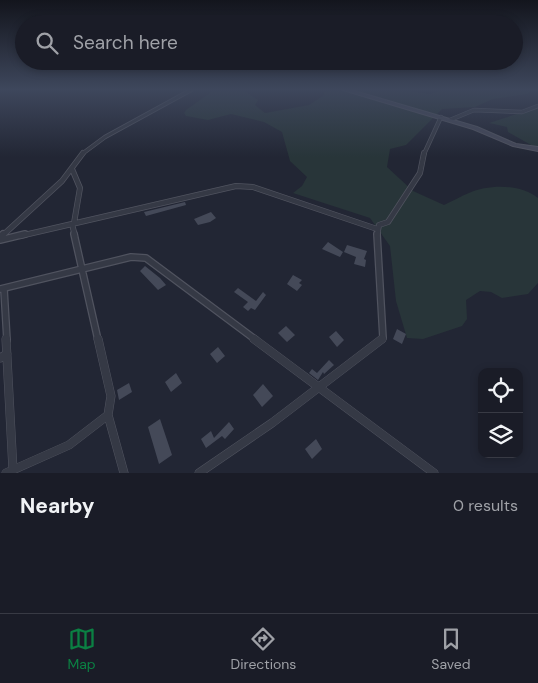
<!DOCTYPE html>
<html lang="en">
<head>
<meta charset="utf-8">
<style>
  body { margin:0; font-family:"DM Sans",sans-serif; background:#23252f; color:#f1f3f6 }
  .controls { position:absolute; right:15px; bottom:15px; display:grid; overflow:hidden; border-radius:10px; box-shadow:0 2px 8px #0003 }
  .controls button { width:45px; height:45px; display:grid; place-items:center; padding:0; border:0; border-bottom:1px solid #383a44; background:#1a1c27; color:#f1f3f6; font:25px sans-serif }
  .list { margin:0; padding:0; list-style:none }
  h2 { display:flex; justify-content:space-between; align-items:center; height:65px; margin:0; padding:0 20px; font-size:21px }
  h2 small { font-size:16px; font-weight:400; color:#9fa1a7 }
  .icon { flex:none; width:28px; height:28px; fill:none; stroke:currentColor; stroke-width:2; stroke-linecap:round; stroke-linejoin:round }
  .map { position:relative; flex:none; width:538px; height:473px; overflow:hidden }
  .search { position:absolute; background:#1a1c27; box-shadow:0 2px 8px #0003; left:15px; right:15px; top:15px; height:55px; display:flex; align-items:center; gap:12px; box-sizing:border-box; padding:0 18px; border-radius:28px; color:#9fa1a7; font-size:19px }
  .sheet { height:140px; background:#1a1c27 }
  nav { display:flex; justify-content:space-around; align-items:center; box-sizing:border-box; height:70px; border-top:1px solid #383a44; background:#1a1c27; font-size:14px; color:#9fa1a7 }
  nav a { display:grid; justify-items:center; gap:2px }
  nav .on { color:#0b8043 }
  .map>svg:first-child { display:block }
</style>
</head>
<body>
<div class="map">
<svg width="538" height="473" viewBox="0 0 538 473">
  <rect width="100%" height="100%" fill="#222634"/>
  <path fill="#283539" d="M214,90h29l15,10 -3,5 10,8 44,-8 15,-10 1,-5h78l27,4 9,-4h94l-6,4 -34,5 -18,8 -33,2 -36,36 -16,4 -3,18 26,24 31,14c9,-4 17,-9 25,-12 20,-9 52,-9 69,5v85l-10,11 -26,4 -11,-6 -11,-1 -14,9 1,19 -5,7 -39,13 -16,-1 -11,-37 -6,-55 -20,-28 -77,-25 9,-7 5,-9 -17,-16 -8,-29 -18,-10 -33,-8 -23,6 -22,-4 -2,-3 2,-3z
    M538,107v42l-30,-17 -1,-5 -18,-4z"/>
  <path fill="#444958" d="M185,202l1,3 -40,11 -2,-4z
    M211,212l5,6 -6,4 -12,3 -4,-6z
    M328,242l15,10 -3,5 -18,-8z
    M347,245l20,6 -3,8 2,1 -1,7 -11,-3 2,-7 -12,-5z
    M145,266l15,12 6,7 -8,5 -18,-19z
    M293,275l9,5 -3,3 3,2 -5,6 -10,-7z
    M238,288l18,13 7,-9 3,3 -11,15 -4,-2 -3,3 -5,-4 5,-5 -14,-10z
    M286,326l9,9 -8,7 -9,-9z
    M397,329l9,5 -4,10 -9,-5z
    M336,331l8,9 -7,7 -8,-10z
    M218,347l7,9 -8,7 -7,-9z
    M329,360l5,5 -10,9 -1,-2 -5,8 -9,-7 3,-4 5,4z
    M176,373l6,10 -11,9 -6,-10z
    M129,383l3,9 -13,8 -2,-10z
    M263,384l10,12 -11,11 -9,-12z
    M160,419l12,36 -13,9 -11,-37z
    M229,422l5,7 -9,10 -3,-3 -16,12 -5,-9 10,-8 3,7z
    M316,439l6,10 -10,10 -7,-10z"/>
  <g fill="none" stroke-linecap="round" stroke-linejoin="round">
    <g stroke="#50535f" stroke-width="4.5">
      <path id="street-far3" d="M450,120l24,-10 48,2 16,-6
        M82,154l23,-17 86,-47
        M424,154l17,-37"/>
    </g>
    <g stroke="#50535f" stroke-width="6">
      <path id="street-far2" d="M72,169l8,19 -6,35
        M72,224l3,12
        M2,236l60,-55 21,-28
        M20,236l216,-50 17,1 124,42
        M377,236l2,-11 9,-3 32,-49 4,-20"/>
    </g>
    <g stroke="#50535f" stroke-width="8">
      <path id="street-far1" d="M74,234l24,106
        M377,234l6,104 -2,2
        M0,237l3,-3
        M0,240l25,-6
        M0,289l131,-32 15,1 110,82
        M4,289l3,51"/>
    </g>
    <g stroke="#50535f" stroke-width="9">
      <path id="street" d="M6,339l7,131
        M98,339l13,57 -3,19 16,58
        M254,339l180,134
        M0,358l7,-4
        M6,473l63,-28 39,-30
        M199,473l73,-50 110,-84"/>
    </g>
    <g stroke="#50535f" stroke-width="2">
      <path id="secondary" d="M343,90h8l126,37 39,17 22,3v4l-25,-5 -40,-17z"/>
    </g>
    <use href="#street-far3" stroke="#353945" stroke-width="3"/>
    <use href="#street-far2" stroke="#353945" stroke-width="4.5"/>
    <use href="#street-far1" stroke="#353945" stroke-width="5.5"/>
    <use href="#street" stroke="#353945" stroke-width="8"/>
    <use href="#secondary" fill="#444757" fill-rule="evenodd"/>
  </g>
  <linearGradient id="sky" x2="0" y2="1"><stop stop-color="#13151d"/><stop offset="0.57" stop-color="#3e475c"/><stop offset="1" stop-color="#3e475c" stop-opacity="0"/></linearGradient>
  <rect width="538" height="157" fill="url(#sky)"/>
</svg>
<div class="controls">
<button><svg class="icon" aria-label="locate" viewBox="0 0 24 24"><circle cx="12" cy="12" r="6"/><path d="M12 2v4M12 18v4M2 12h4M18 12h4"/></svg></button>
<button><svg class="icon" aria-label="layers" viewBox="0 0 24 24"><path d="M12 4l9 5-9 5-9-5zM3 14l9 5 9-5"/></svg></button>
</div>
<div class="search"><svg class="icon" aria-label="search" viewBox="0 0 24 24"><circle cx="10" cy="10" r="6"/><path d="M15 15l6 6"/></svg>Search here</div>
</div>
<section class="sheet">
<h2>Nearby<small>0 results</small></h2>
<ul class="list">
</ul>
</section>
<nav>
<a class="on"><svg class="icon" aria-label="map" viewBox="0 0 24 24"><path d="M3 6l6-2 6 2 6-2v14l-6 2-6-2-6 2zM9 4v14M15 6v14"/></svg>Map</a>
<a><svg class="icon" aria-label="directions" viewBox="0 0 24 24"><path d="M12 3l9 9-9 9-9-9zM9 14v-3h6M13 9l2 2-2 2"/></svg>Directions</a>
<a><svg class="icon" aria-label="saved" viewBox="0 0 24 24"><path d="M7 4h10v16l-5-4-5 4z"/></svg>Saved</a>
</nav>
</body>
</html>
